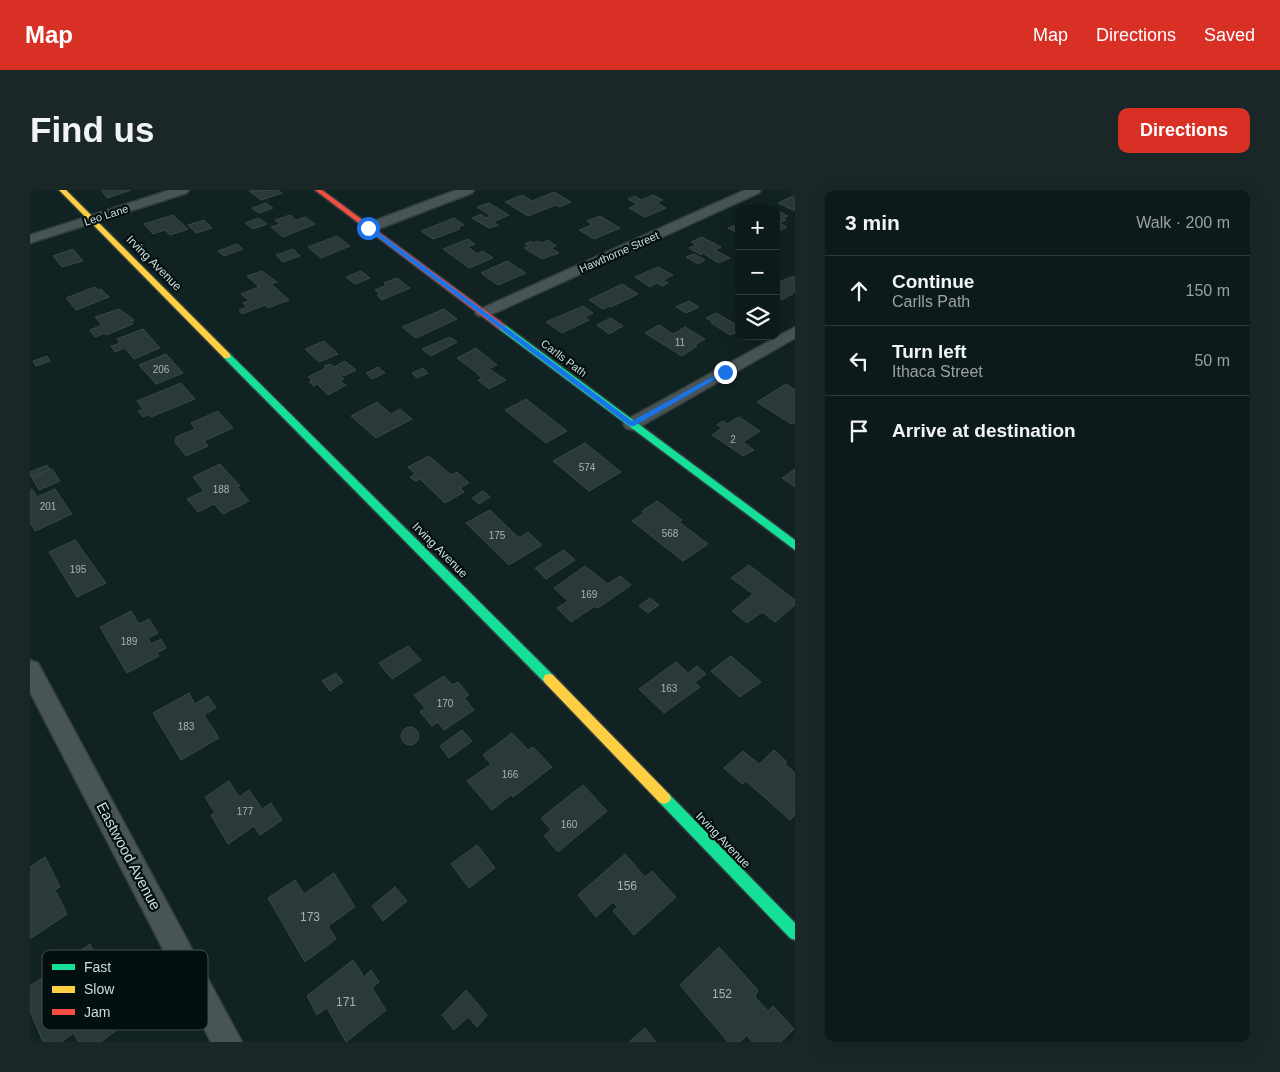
<!DOCTYPE html>
<html lang="en">
<head>
<meta charset="utf-8">
<style>
  body { margin:0; font-family:Helvetica,sans-serif; background:#1b2727; color:#f1f3f6 }
  .controls { position:absolute; right:15px; top:15px; display:grid; overflow:hidden; border-radius:10px; box-shadow:0 5px 20px #0002 }
  .controls button { width:45px; height:45px; display:grid; place-items:center; padding:0; border:0; border-bottom:1px solid #2d3839; background:#0d1a1a; color:#f1f3f6; font:25px sans-serif }
  .stop { position:absolute; width:15px; height:15px; margin:-11px; border:4px solid #1a73e8; border-radius:50%; background:#fff }
  .stop.end { background:#1a73e8; border-color:#fff; box-shadow:0 1px 5px #0008 }
  .list { margin:0; padding:0; list-style:none }
  h2 { display:flex; justify-content:space-between; align-items:center; height:65px; margin:0; padding:0 20px; font-size:21px }
  h2 small { font-size:16px; font-weight:400; color:#9aa1a2 }
  .list li { display:grid; grid-template-columns:32px 1fr auto; gap:15px; align-items:center; box-sizing:border-box; height:70px; padding:0 20px; border-top:1px solid #2d3839 }
  .list b { display:block; font-size:19px; white-space:nowrap }
  .list p { margin:0; font-size:16px; white-space:nowrap; color:#9aa1a2 }
  .list em { font-size:16px; font-style:normal; color:#9aa1a2 }
  .icon { flex:none; width:28px; height:28px; fill:none; stroke:currentColor; stroke-width:2; stroke-linecap:round; stroke-linejoin:round }
  .map { position:relative; flex:none; width:765px; height:852px; overflow:hidden; border-radius:10px }
  header { display:flex; align-items:center; gap:30px; box-sizing:border-box; height:70px; padding:0 25px; background:#d93025; color:#fff }
  header strong { font-size:24px }
  nav { display:flex; gap:28px; margin-inline-start:auto; font-size:18px }
  .intro { display:flex; align-items:center; justify-content:space-between; box-sizing:border-box; height:120px; padding:0 30px }
  h1 { margin:0; font-size:35px }
  .button { padding:12px 22px; border-radius:10px; background:#d93025; color:#fff; font-size:18px; font-weight:700 }
  main { display:flex; gap:30px; padding:0 30px }
  aside { flex:1; background:#0d1a1a; border-radius:10px; box-shadow:0 5px 20px #0002 }
  .map>svg:first-child { display:block }
</style>
</head>
<body>
<header>
<strong>Map</strong>
<nav><a>Map</a><a>Directions</a><a>Saved</a></nav>
</header>
<div class="intro"><h1>Find us</h1><a class="button">Directions</a></div>
<main>
<div class="map">
<svg width="765" height="852" viewBox="0 0 765 852">
  <rect width="100%" height="100%" fill="#112223"/>
  <path fill="#2a3a39" stroke="#394847" d="M71,0h30l-24,8z
    M248,0l4,3 -21,7 -12,-9z
    M524,2l17,10 -12,5 -3,-2 -28,11 -23,-14 17,-7 10,6z
    M623,5l10,5 -6,3 9,5 -21,9 -16,-9 8,-4 -9,-5 7,-3 6,4z
    M765,5v16l-17,-8z
    M236,13l7,5 -14,5 -7,-5z
    M459,13l20,12 -16,7 5,3 -9,3 -17,-10 9,-4 5,4 5,-2 -14,-9z
    M750,22l8,4 -5,2 3,2 -7,3 8,4 -11,5v-18z
    M143,25l15,14 -18,6 -5,-5 -12,4 -9,-10z
    M260,25l6,5 9,-3 10,7 -32,13 -12,-10 9,-3 -5,-4z
    M570,26l20,12 -26,11 -15,-9 13,-5 -5,-4z
    M229,28l8,6 -14,5 -8,-6z
    M424,28l10,7 -6,2 2,2 -27,10 -12,-8z
    M174,30l8,8 -16,5 -8,-8z
    M709,34v10l-11,-6z
    M307,46l13,10 -29,12 -13,-11z
    M672,47l19,10 -6,3 15,8 -12,5 -15,-10 -2,2 -12,-7 7,-3 -5,-3z
    M438,49l7,5 -7,3 9,7 6,-3 10,7 -24,10 -26,-19z
    M518,50l8,6 -5,2 8,5 -17,6 -18,-11 5,-2 -4,-2 6,-3 2,2 5,-2 4,2z
    M207,54l6,5 -19,7 -6,-5z
    M43,59l10,12 -21,6 -9,-11z
    M263,59l7,7 -17,6 -7,-7z
    M664,64l11,6 -7,4 -12,-7z
    M477,71l19,12 -28,12 -17,-12z
    M628,77l15,8 -10,5 5,3 -6,3 -5,-3 -7,4 -15,-10z
    M232,81l15,11 -6,2 18,16 -21,8 -3,-3 -23,9 -3,-4 8,-3 -4,-4 6,-2 -8,-7 18,-7 -12,-11z
    M331,81l9,7 -15,6 -9,-7z
    M764,86l1,16 -13,8 -6,-3v-14z
    M367,88l13,10 -28,12 -5,-5 3,-1 -5,-4 12,-5 -3,-2z
    M592,94l16,10 -27,13 -2,-1 -6,3 -14,-9z
    M65,97l3,3 3,-1 8,8 -33,13 -10,-12z
    M659,111l10,6 -13,6 -10,-6z
    M553,116l10,7 -9,4 5,3 -27,13 -16,-11z
    M89,119l15,11 -3,1 2,3 -27,11 -1,-2 -10,4 -5,-7 12,-5 -7,-8z
    M414,119l13,10 -41,19 -14,-11z
    M686,123l23,13v5l-9,4 -19,-12 2,-1 -7,-4z
    M581,128l12,8 -14,8 -12,-9z
    M629,135l14,9 12,-7 20,12 -10,6 2,1 -15,10 -37,-23z
    M113,139l17,19 -26,11 -9,-11 -10,4 -4,-6 9,-3 -3,-4z
    M420,147l7,5 -26,14 -9,-7z
    M294,151l14,13 -19,8 -14,-13z
    M446,158l21,17 -8,4 17,11 -17,9 -11,-9 4,-1 -5,-6 -20,-15z
    M136,164l17,19 -27,11 -17,-19z
    M17,166l3,5 -14,5 -3,-5z
    M315,171l11,9 -12,6 -2,-2 -3,1 5,4 -4,2 6,4 -18,10 -11,-11 -3,2 -5,-4 3,-2 -4,-3 18,-9 -2,-2 6,-2 4,3z
    M348,177l7,6 -13,6 -6,-6z
    M393,178l5,5 -11,5 -5,-5z
    M151,193l14,16 -44,18 -2,-3 -6,3 -5,-6 5,-2 -6,-8z
    M756,194l9,6v32l-4,2 -34,-22z
    M496,209l41,32 -21,12 -41,-33z
    M347,212l14,12 9,-5 12,10 -36,19 -25,-22z
    M188,221l15,17 -29,13 4,5 -22,10 -11,-14 1,-5 19,-8 -4,-6z
    M709,227l21,14 -17,11 11,8 -11,6 -31,-21 10,-7 -5,-3 6,-4 4,3z
    M555,253l36,29 -32,19 -36,-30z
    M399,266l22,19 6,-3 12,11 -9,5 4,4 -19,11 -25,-24 -5,2 -5,-4 5,-3 -7,-7z
    M190,274l20,22 -3,1 12,14 -26,13 -9,-10 -16,8 -11,-13 17,-8 -11,-14z
    M17,275l3,4 -19,8 -1,-5z
    M22,279l8,12 -21,9 -7,-12z
    M765,279v18l-13,-9z
    M2,299l5,8 18,-8 17,25 -37,17 -5,-8v-33z
    M453,301l7,6 -11,7 -7,-6z
    M627,311l25,19 -3,2 29,22 -25,17 -51,-40 12,-8 -2,-2z
    M460,320l29,28 9,-6 14,13 -33,20 -43,-42z
    M45,350l31,43 -29,14 -28,-45z
    M534,360l11,10 -29,19 -11,-11z
    M719,375l46,35v5l-20,17 -13,-10 -15,11 -15,-12 21,-17 -22,-16z
    M555,376l23,18 12,-8 11,9 -33,23 -3,-2 -24,16 -14,-14 11,-7 -14,-13z
    M620,408l9,7 -11,8 -9,-7z
    M101,421l8,13 10,-5 9,14 -10,5 3,6 10,-5 5,9 -9,5 2,3 -32,17 -27,-46z
    M378,456l13,14 -29,19 -13,-16z
    M701,466l30,26 -21,15 -29,-26z
    M646,472l12,11 9,-7 9,8 -11,8 5,5 -36,26 -25,-24z
    M306,483l7,9 -13,9 -8,-10z
    M414,486l8,9 6,-3 11,13 -5,3 10,12 -30,20 -6,-8 -6,4 -12,-14 5,-4 -11,-13z
    M159,503l6,11 13,-8 8,12 -12,7 15,23 -38,22 -28,-47z
    M371 546a9 9 0 1 1 18 0a9 9 0 1 1-18 0Z
    M432,540l10,11 -23,17 -9,-12z
    M482,543l16,17 5,-3 19,20 -39,30 -2,-2 -19,15 -25,-29 24,-17 -8,-9z
    M744,560l13,12 -2,2 10,9v42l-5,5 -44,-39 -4,3 -18,-16 19,-17 16,13z
    M199,591l10,16 10,-7 13,19 9,-6 11,17 -22,15 -6,-9 -26,18 -17,-29 4,-2 -10,-16z
    M553,595l24,26 -49,41 -14,-16 7,-6 -10,-12z
    M447,655l18,23 -26,20 -18,-24z
    M595,664l20,23 7,-6 24,26 -42,38 -21,-24 4,-4 -4,-5 -17,15 -18,-22z
    M15,667l15,30 -5,3 12,24 -37,25v-72z
    M304,683l21,34 -27,19 8,13 -31,23 -37,-64 27,-18 9,14z
    M365,697l12,14 -24,20 -11,-15z
    M60,754l37,78 -26,20h-23l-4,-9 -13,9h-18l-13,-31v-25z
    M689,757l39,43 -3,7 13,14 5,-5 21,23 -13,13h-29l-5,-7 -7,7h-12l-48,-57z
    M323,770l11,17 7,-7 8,12 -7,6 14,22 -40,32 -19,-34 -10,7 -10,-19z
    M436,800l21,25 -10,12 -9,-10 -14,13 -12,-15z
    M615,838l11,14h-27z"/>
  <g fill="none" stroke-linecap="round" stroke-linejoin="round">
    <g stroke="#323e3e" stroke-width="3">
      <path id="street" d="M140,0h19l-2,3 -157,50v-8z
        M426,0h18l-2,3 -99,38 -5,1 -7,-4 2,-3z
        M715,0h16l-2,3 -271,123h-10l-3,-3 3,-3z
        M765,137v11l-157,90 -6,2 -6,-2 -3,-4 3,-4z
        M0,470l8,3 204,379h-31l-181,-350z"/>
    </g>
    <g stroke="#323e3e" stroke-width="3">
      <path id="fast" d="M469,135h6l290,215v10l-296,-221z
        M197,163l3,1 323,321 2,4 -2,4 -4,1 -4,-1 -321,-325v-4z
        M634,602l5,2 126,129v17l-5,-2 -131,-136 -2,-4 2,-4z"/>
    </g>
    <g stroke="#323e3e" stroke-width="3">
      <path id="slow" d="M29,0h7l164,164v4h-6z
        M519,484l4,1 116,119 2,4 -2,4 -5,2 -5,-2 -114,-119 -2,-4 2,-4z"/>
    </g>
    <g stroke="#323e3e" stroke-width="3">
      <path id="jam" d="M285,0h7l183,135v4h-6z"/>
    </g>
    <use href="#street" fill="#495555" fill-rule="evenodd"/>
    <use href="#fast" fill="#16e098" fill-rule="evenodd"/>
    <use href="#slow" fill="#ffcf43" fill-rule="evenodd"/>
    <use href="#jam" fill="#f24e42" fill-rule="evenodd"/>
  </g>
  <path fill="#1a73e8" d="M337,36h3l262,195 91,-50 5,1 -94,54h-4l-263,-197z"/>
  <g text-anchor="middle" dominant-baseline="central" stroke-width="4.5" stroke-linejoin="round" paint-order="stroke">
    <g font-size="10" fill="#a4b4b5">
      <text x="650" y="152">11</text>
      <text x="131" y="179">206</text>
      <text x="703" y="249">2</text>
      <text x="557" y="277">574</text>
      <text x="191" y="299">188</text>
      <text x="18" y="316">201</text>
      <text x="640" y="343">568</text>
      <text x="467" y="345">175</text>
      <text x="48" y="379">195</text>
      <text x="559" y="404">169</text>
      <text x="99" y="451">189</text>
      <text x="639" y="498">163</text>
      <text x="415" y="513">170</text>
      <text x="156" y="536">183</text>
      <text x="480" y="584">166</text>
      <text x="215" y="621">177</text>
      <text x="539" y="634">160</text>
    </g>
    <g font-size="11" fill="#ccddde" stroke="#041010">
      <text transform="translate(76 25) rotate(-18)">Leo Lane</text>
      <text transform="translate(589 62) rotate(-24)">Hawthorne Street</text>
      <text transform="translate(534 168) rotate(37)">Carlls Path</text>
    </g>
    <g font-size="12" fill="#ccddde" stroke="#041010">
      <text transform="translate(124 73) rotate(45)">Irving Avenue</text>
      <text transform="translate(410 360) rotate(45)">Irving Avenue</text>
      <text transform="translate(693 650) rotate(46)">Irving Avenue</text>
    </g>
    <g font-size="12" fill="#a4b4b5">
      <text x="597" y="696">156</text>
      <text x="280" y="727">173</text>
      <text x="692" y="804">152</text>
      <text x="316" y="812">171</text>
    </g>
    <g font-size="15" fill="#ccddde" stroke="#041010">
      <text transform="translate(99 666) rotate(62)">Eastwood Avenue</text>
    </g>
  </g>
  <rect x="12" y="760" width="166" height="80" rx="8" fill="#041010" stroke="#404e4e" stroke-width="1"/>
  <rect x="22" y="774" width="23" height="6" fill="#16e098"/>
  <rect x="22" y="796" width="23" height="7" fill="#ffcf43"/>
  <rect x="22" y="819" width="23" height="6" fill="#f24e42"/>
  <g font-size="14" fill="#ccddde">
    <text x="54" y="782">Fast</text>
    <text x="54" y="804">Slow</text>
    <text x="54" y="827">Jam</text>
  </g>
</svg>
<div class="controls">
<button>+</button>
<button>−</button>
<button><svg class="icon" aria-label="layers" viewBox="0 0 24 24"><path d="M12 4l9 5-9 5-9-5zM3 14l9 5 9-5"/></svg></button>
</div>
<div class="stop" style="left:338px;top:38px"></div>
<div class="stop end" style="left:695px;top:182px"></div>
</div>
<aside>
<h2>3 min<small>Walk · 200 m</small></h2>
<ul class="list">
<li><svg class="icon" aria-label="ahead" viewBox="0 0 24 24"><path d="M12 20V5M6 11l6-6 6 6"/></svg><div><b>Continue</b><p>Carlls Path</p></div><em>150 m</em></li>
<li><svg class="icon" aria-label="left" viewBox="0 0 24 24"><path d="M17 20v-9H6M10 6l-5 5 5 5"/></svg><div><b>Turn left</b><p>Ithaca Street</p></div><em>50 m</em></li>
<li><svg class="icon" aria-label="arrive" viewBox="0 0 24 24"><path d="M6 21V4h12l-3 4 3 4H6"/></svg><div><b>Arrive at destination</b></div></li>
</ul>
</aside>
</main>
</body>
</html>
